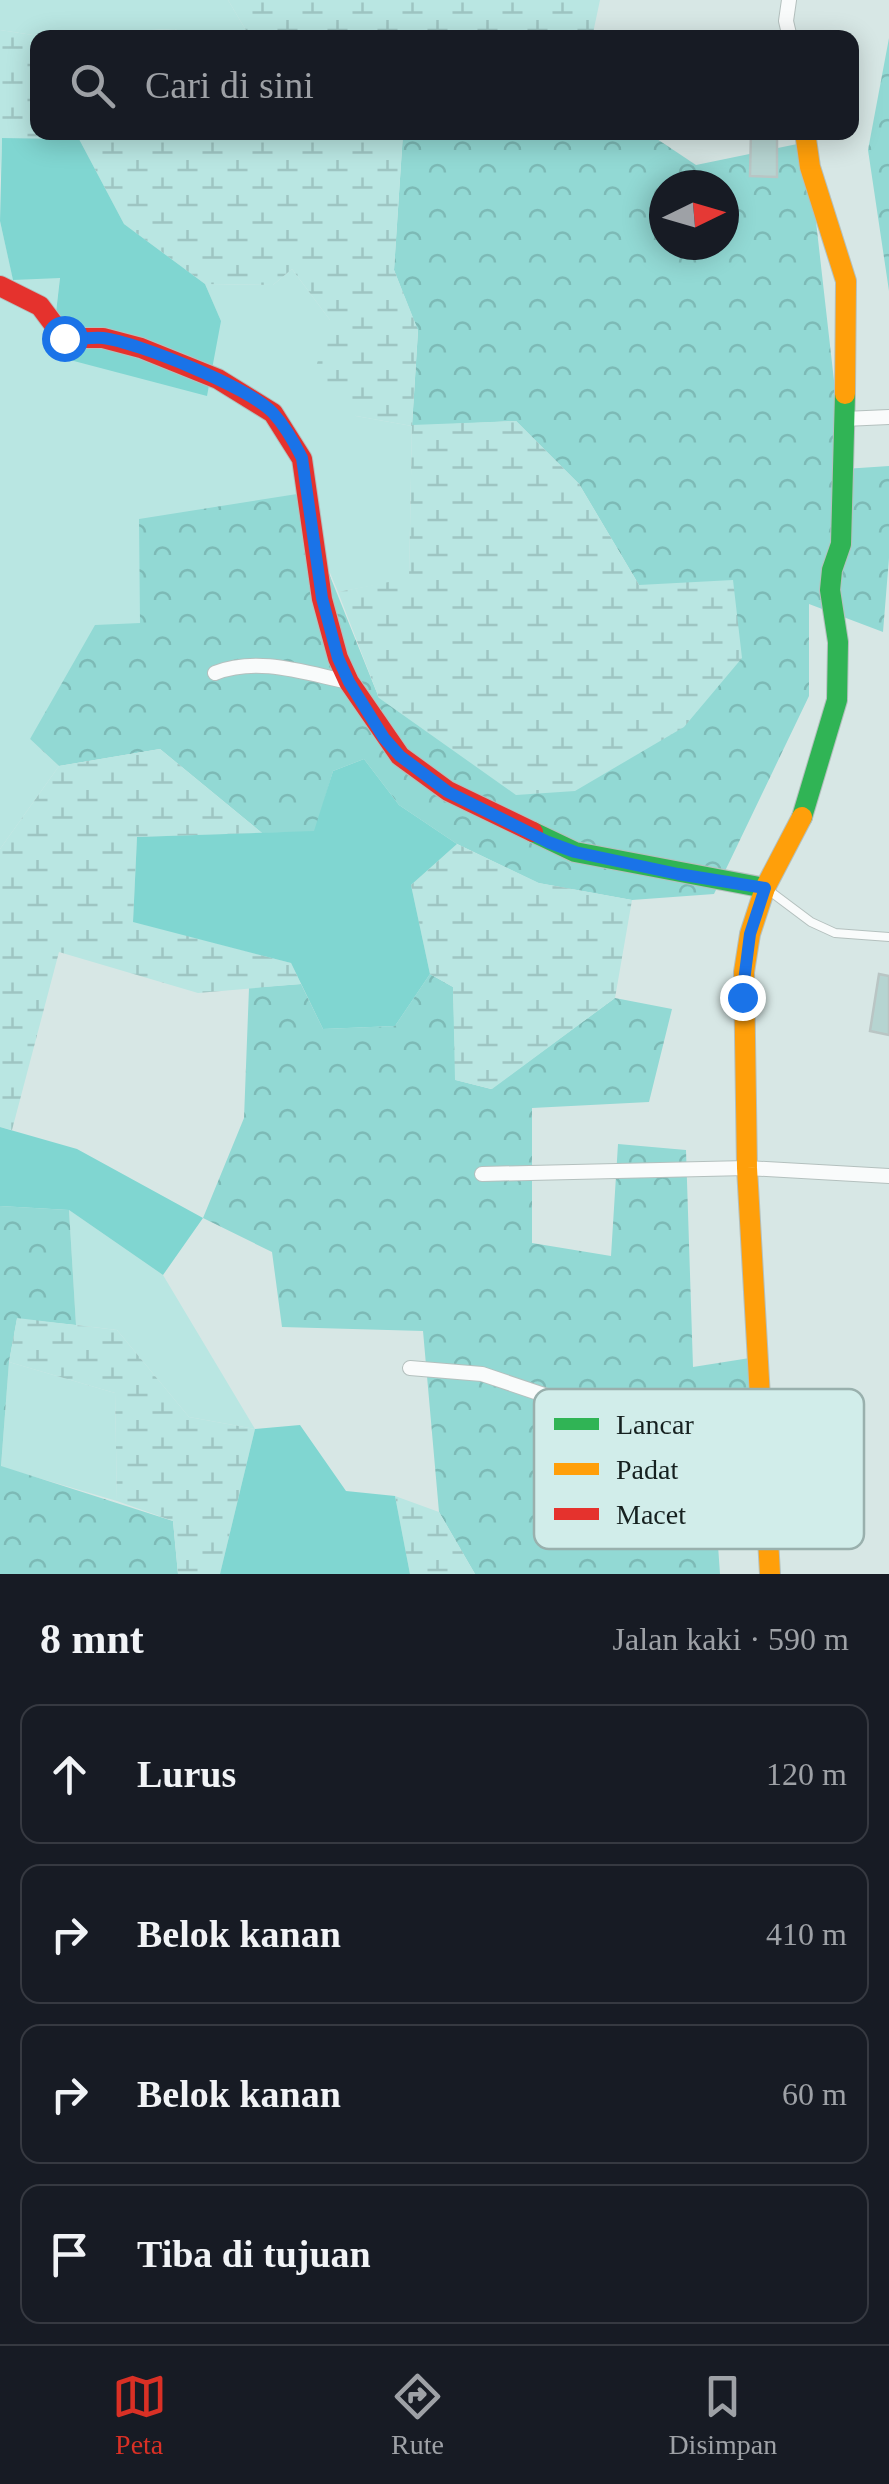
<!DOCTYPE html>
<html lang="id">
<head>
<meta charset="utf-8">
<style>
  body { margin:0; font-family:Georgia,serif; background:#242831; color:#f1f3f6 }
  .compass { position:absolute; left:649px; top:170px; width:90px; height:90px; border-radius:50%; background:#171b24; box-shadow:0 5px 25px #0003; rotate:85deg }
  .stop { position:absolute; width:30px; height:30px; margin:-22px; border:8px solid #1a73e8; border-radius:50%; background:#fff }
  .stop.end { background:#1a73e8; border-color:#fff; box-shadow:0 2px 10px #0008 }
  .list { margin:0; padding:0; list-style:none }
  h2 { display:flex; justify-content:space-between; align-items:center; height:130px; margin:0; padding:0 40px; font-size:42px }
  h2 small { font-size:32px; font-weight:400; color:#9ea1a6 }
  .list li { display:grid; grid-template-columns:65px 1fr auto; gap:30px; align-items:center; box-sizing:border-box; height:140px; margin:0 20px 20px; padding:0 20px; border:2px solid #363941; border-radius:20px }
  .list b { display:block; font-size:38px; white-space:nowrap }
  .list em { font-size:32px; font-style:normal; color:#9ea1a6 }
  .icon { flex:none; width:55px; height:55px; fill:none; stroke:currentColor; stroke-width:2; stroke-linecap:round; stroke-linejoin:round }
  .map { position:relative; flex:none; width:889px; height:1574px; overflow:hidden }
  .search { position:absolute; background:#171b24; box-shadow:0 5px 25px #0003; left:30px; right:30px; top:30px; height:110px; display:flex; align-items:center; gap:25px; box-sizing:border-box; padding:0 35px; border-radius:20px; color:#9ea1a6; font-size:38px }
  .sheet { height:770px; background:#171b24 }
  nav { display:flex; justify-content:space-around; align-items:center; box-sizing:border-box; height:140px; border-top:2px solid #363941; background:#171b24; font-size:28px; color:#9ea1a6 }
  nav a { display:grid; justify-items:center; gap:5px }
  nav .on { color:#d93025 }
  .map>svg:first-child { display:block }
</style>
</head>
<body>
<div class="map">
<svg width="889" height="1574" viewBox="0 0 889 1574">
  <defs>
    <pattern id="forest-crowns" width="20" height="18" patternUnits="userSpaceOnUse" patternTransform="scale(2.5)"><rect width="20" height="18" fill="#92d9d4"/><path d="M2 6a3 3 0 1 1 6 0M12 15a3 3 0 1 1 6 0" fill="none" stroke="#7dbab6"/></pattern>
    <pattern id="wetland-marsh" width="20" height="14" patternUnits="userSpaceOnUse" patternTransform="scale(2.5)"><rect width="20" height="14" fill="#b9e6e2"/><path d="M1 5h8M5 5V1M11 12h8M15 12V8" fill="none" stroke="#9ec5c2"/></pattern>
  </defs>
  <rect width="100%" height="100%" fill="#d7e7e5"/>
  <path fill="#b9e6e2" d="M0,0h228l22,37h-62l-13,-8 -142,6 -33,-5z
    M0,221l13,58 47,-2 -9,77 170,-33 -16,-37 68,1 19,-16 38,51 26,96 56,10 -3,153 -71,13 -41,-98 -157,129 -110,116 29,27 -59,83z
    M69,1210l94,65 92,154 -66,-12 -72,-87 -41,-5z
    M9,1362l106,31 2,108 -116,-34z"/>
  <path fill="url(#forest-crowns)" fill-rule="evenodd" d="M889,38v253l-21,-141z
    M403,133h245l48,32 111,-23 37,327 45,-3v92l-6,74 -74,-28v92l-95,198 -82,6 -94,-17 -81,-39 -58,-39 -35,-46 -31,12 -18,61 -53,1 -102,-84 -101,17 -29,-27 65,-114 45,-2 -1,-104 158,-25 82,204 260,-113 -60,-101 -63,-63 -104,5 6,-95 -24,-61zM664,185h60v60h-60z
    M430,974l23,13 3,93 35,9 124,-91 57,11 -23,93 -117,6v135l79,13 7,-112 68,6 7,217 63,-10 8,115 -51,2 7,100h-245l-36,-62 -16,-181 -141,-4 -10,-75 -69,-34 41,-100 5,-130 52,-4 22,45 72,-3z
    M0,1206l69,4 7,115 -59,-6 -8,43 -8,104 172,55 5,53h-178z"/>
  <path fill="url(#wetland-marsh)" d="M228,0h372l-8,38 -342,-1z
    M175,29l13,8 -150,1v94l365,1 -9,137 24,60 -6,95 104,-4 63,63 60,101 94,-5 9,78 -58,69 -109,64 -59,4 -137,-97 -41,-106 71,-14 3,-152 -56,-10 -43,-39 17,-57 -38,-51 -19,16 -68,-1 -81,-60 -45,-85 -77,-1 -2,41v-149l33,5z
    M160,749l102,84 -125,4 -4,84 158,42 10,21 -103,9 -139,-41 -47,178 -12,-3v-278l59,-83z
    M457,844l82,39 93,17 -17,98 -123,91 -37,-9 -2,-93 -23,-13 -19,-89z
    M17,1318l100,12 72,87 66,12 -35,145h-42l-5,-53 -56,-20 -2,-108 -106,-31z
    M395,1496l44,16 36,62h-65z"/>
  <path fill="#80d6d1" d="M2,138l77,1 45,85 81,60 16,37 -14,75 -156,-41 9,-77 -47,2 -13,-59z
    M364,759l35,46 58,39 -46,41 19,89 -35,52 -72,3 -32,-66 -158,-41 4,-85 177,-6 19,-60z
    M0,1127l77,22 126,69 -40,57 -94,-65 -69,-4z
    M300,1425l46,66 49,5 15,78h-190l35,-145z"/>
  <path fill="#b6d4d1" stroke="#b9c5c4" stroke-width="2.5" d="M751,132h26v45l-27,-1z
    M879,974l10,2v59l-19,-4z"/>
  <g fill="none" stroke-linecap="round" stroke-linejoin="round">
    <g stroke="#b4c0be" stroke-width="10">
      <path id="lane" d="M767,889l44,33 24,11 54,4"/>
    </g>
    <g stroke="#b4c0be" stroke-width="16">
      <path id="street" d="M789,0l-3,21 4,17
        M844,419l45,-2
        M215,673c43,-17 90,0 134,9
        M482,1174l265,-6 142,8
        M410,1368l72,6 151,51 42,5h85"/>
    </g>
    <g stroke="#b4c0be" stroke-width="22">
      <path id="fast" d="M802,817l35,-117 1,-58 -8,-52 2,-20 9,-26 4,-150
        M533,832l42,20 190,36"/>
    </g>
    <g stroke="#b4c0be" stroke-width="22">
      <path id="slow" d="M805,132l5,35 36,114 -1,113
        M770,1574l-23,-406 -3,-196 6,-38 15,-46 37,-71"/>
    </g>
    <g stroke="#b4c0be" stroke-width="22">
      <path id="jam" d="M0,286l40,20 24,32h39l38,10 77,31 55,34 29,46 20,140 16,59 11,24 51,74 48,35 85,41"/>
    </g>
    <use href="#lane" stroke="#f9fbfb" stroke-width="8"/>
    <use href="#street" stroke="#f9fbfb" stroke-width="14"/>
    <use href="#fast" stroke="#30b455" stroke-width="20"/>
    <use href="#slow" stroke="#ff9f0a" stroke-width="20"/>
    <use href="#jam" stroke="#e5322d" stroke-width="20"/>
  </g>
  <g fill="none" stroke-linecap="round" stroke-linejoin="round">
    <path stroke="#1a73e8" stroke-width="12" d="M64,338c14,2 26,-1 39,0 34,4 147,50 170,75 12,13 21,29 29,45l20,140 16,60 11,24 35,56 16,18 48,36 100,50 27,10 103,22 87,14 -15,46 -8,63"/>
  </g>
  <rect x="534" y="1389" width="330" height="160" rx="15" fill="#d1edea" stroke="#99b0ad" stroke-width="2.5"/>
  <rect x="554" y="1418" width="45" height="12" fill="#30b455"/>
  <rect x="554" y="1463" width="45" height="12" fill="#ff9f0a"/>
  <rect x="554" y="1508" width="45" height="12" fill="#e5322d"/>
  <g font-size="28" fill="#162120">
    <text x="616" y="1434">Lancar</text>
    <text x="616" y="1479">Padat</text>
    <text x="616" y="1524">Macet</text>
  </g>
</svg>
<svg class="compass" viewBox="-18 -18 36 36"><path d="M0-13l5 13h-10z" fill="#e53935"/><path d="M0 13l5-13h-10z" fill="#9ea1a6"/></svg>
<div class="stop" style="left:64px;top:338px"></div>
<div class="stop end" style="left:742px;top:997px"></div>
<div class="search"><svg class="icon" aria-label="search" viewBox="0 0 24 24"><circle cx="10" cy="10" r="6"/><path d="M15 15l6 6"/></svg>Cari di sini</div>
</div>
<section class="sheet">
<h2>8 mnt<small>Jalan kaki · 590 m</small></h2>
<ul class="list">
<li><svg class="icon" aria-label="ahead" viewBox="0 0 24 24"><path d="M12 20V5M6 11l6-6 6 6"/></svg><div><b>Lurus</b></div><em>120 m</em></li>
<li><svg class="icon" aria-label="right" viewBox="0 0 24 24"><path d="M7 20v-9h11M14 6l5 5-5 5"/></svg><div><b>Belok kanan</b></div><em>410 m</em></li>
<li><svg class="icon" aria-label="right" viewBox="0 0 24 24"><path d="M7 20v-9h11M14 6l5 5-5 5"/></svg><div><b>Belok kanan</b></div><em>60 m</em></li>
<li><svg class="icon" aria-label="arrive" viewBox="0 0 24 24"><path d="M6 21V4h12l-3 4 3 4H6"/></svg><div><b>Tiba di tujuan</b></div></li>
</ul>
</section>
<nav>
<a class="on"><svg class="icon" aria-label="map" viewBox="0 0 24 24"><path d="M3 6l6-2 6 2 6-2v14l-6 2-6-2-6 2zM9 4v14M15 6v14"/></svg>Peta</a>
<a><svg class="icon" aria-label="directions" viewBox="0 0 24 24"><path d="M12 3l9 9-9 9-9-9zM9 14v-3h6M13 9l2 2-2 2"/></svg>Rute</a>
<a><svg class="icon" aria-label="saved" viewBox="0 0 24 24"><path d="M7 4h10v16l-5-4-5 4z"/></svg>Disimpan</a>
</nav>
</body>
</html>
